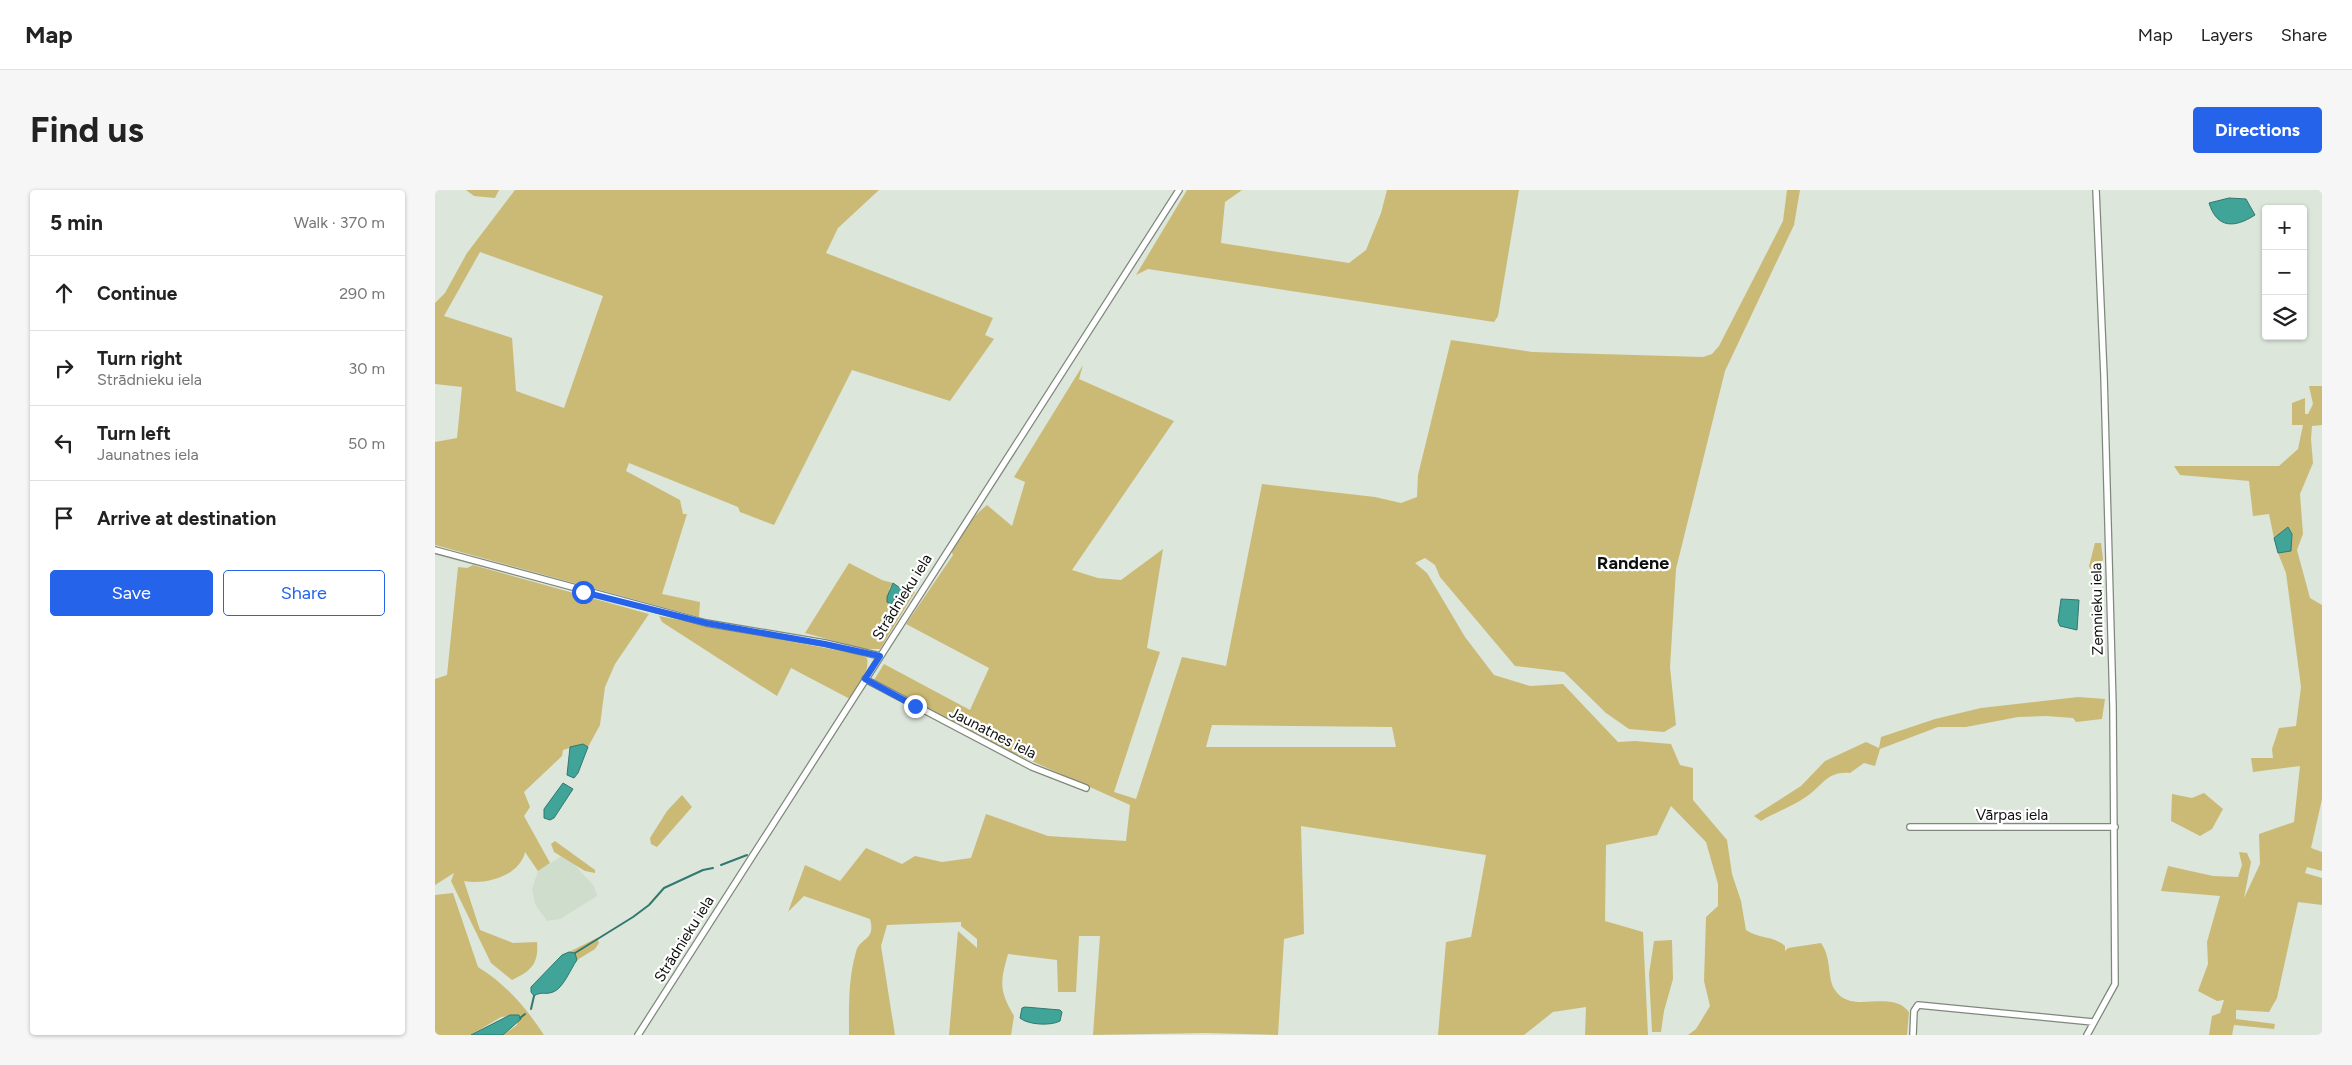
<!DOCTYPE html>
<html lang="en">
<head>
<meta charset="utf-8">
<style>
  body { margin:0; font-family:Figtree,sans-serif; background:#f6f6f6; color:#222 }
  .controls { position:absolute; right:15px; top:15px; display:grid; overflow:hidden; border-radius:5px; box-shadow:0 1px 4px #0004 }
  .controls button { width:45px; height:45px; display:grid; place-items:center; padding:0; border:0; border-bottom:1px solid #e0e0e0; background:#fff; color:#222; font:25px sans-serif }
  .stop { position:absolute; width:15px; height:15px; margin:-11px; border:4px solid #2563eb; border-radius:50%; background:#fff }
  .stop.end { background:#2563eb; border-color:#fff; box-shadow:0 1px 5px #0008 }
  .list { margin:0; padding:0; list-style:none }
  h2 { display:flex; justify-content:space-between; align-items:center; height:65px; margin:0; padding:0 20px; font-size:21px }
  h2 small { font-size:16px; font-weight:400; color:#767676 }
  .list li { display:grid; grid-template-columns:32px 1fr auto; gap:15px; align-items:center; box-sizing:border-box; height:75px; padding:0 20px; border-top:1px solid #e0e0e0 }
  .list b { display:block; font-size:19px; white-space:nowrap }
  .list p { margin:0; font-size:16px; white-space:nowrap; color:#767676 }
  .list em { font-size:16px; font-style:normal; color:#767676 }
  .actions { display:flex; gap:10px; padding:15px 20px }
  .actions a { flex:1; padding:11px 0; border:1px solid #2563eb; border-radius:5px; text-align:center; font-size:18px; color:#2563eb }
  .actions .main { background:#2563eb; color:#fff }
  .icon { flex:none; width:28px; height:28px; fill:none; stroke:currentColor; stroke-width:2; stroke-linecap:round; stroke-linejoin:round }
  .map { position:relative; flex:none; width:1887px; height:845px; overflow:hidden; border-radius:5px }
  header { display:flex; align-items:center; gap:30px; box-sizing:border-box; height:70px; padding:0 25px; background:#fff; border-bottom:1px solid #e0e0e0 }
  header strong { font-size:24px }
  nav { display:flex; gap:28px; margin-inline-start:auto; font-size:18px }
  .intro { display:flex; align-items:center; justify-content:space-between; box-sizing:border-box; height:120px; padding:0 30px }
  h1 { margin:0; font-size:35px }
  .button { padding:12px 22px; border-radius:5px; background:#2563eb; color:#fff; font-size:18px; font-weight:700 }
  main { display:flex; gap:30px; padding:0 30px }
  aside { flex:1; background:#fff; border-radius:5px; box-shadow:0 1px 4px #0004 }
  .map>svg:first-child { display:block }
</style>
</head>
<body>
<header>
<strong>Map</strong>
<nav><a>Map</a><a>Layers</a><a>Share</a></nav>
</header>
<div class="intro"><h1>Find us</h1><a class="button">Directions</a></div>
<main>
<aside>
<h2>5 min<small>Walk · 370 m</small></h2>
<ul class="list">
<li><svg class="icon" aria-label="ahead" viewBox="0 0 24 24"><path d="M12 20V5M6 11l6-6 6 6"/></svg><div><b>Continue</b></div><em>290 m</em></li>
<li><svg class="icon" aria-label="right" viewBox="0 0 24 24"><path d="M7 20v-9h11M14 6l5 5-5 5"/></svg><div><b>Turn right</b><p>Strādnieku iela</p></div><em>30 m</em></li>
<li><svg class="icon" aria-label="left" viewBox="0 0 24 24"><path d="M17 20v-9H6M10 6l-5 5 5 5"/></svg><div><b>Turn left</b><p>Jaunatnes iela</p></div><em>50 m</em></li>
<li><svg class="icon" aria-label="arrive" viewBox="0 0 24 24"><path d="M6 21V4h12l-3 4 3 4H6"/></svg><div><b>Arrive at destination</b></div></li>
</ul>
<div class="actions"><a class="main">Save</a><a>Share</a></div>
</aside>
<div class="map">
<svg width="1887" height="845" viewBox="0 0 1887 845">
  <rect width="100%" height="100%" fill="#dce6db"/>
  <path fill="#cfddcc" d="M127,666l7,3 25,27 3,10 -37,23 -13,2 -12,-17 -3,-15 6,-18z"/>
  <path fill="#cbba76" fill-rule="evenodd" d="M31,0h33l-4,8 -21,-2z
    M80,0h364l-41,38 -12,25 167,65 -8,17 9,4 -44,62 -98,-31 -78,155 -34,-13 -2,-5 -109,-44 -3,8 54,29 3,14h4l-25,80 38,8 -1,15 -264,-72v-103l22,-4 5,-51 -27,-3v-81l10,-10 22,-40zM45,62l123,44 -39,112 -48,-17 -4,-53 -68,-22z
    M752,0h55l-17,12 -4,41 128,20 17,-13 15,-37 6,-23h132l-21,126 -4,6 -346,-53 -12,6z
    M1352,0h13l-6,35 -69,146 -49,198 -6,98 6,58 -12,7 -35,-3 -23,-16 -42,-41 -49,-6 -75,-89 -5,-12 -10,-7 -10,5 12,10 38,64 29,38 36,11 33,-2 55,58 17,-1 36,3 9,21 13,3v32l34,40 5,34 9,27 5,29c13,9 26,5 39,16v5l3,-3 33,-5c11,15 6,36 14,47 17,26 55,-2 74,22l-2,23h-219l8,-6 14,-23 -6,-25 2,-64 12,-11v-22l-12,-42 -35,-36 -14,29 -51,10 -1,76 38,11 5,103h-63l1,-28 -33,5 -29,23h-86l8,-93 25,-5 15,-82 -185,-29 3,108 -20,5 -6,96 -72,-2 -113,2 7,-99h-21l-3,56h-18l-1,-32 -49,-6c-8,29 -9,36 6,62l-3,19h-62l9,-104 19,17v-9l-16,-13v-4l-74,3 -6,21 14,89h-46c0,-28 -1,-55 7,-83 4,-15 20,-11 14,-33l-66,-23 -16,16 17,-47 35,16 26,-33 36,16 13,-8 27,6 29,-4 15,-44 62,22 78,5 4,-36 -123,-55 -133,-70 10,-16 86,46 19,-42 -83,-44 47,-69 -2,-5c9,-17 21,-33 36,-45l25,21 13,-44 -11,-5 69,-112 -4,14 95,42 -102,149 26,8 23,2 42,-31 -16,99 13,4 -46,140 22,7 46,-142 44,9 36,-182 113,13 26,6 16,-6 1,-22 33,-135 81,12 171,5 9,-3 7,-8 38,-74 26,-51zM777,535l180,2 4,20h-190z
    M1874,196h13v39l-10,1 -1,13 2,24 -13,31 3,40 -6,16 13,48 12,7v194l-11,49 11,4v19l-15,-4 -2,6 17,5v27l-24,-3 -21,96 -8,14 -33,-2v9l39,5 -1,5 -40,-4 -2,10h-23l3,-19 8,-3 4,-13 -7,1 -19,-10 10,-27 -1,-22 13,-46 -59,-5 7,-25 45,10 25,1 4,-12 -3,-13 8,1 4,9 -7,36 16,-34 -1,-30 35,-12 6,-56 -47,6 -2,-14h22l-1,-9 7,-21 17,-2 5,-39 -15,-114 -8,-20 13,-2 1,-17 -4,-7 -14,11 -5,-24 -16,2 -4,-35 -69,-6 -6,-9h105l19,-17 5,-24h-11v-22l13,-5v16h3l5,-10z
    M1660,353h6l2,16 -5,13 -7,-2 -2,-4z
    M414,373l33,17 11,3 -4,6 7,12 7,-11 12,2 -35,57h-16l-59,-16z
    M38,375l176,49 -34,50 -10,23 -5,38 -12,22 -6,-3 -19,6 -1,6 -38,36 6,15 -6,9 26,47 -12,8 -13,-19c-5,24 -40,33 -61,29l16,49 33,13 24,-1c2,23 -7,29 -25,38l-21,-17 -40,-82 3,-8 -19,12v-206l12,-4 11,-108 9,1z
    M224,426l198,38 10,4c3,15 -9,28 -17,41l-59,-31 -14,28 -115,-74z
    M1643,507l27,2 -3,20 -26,3 -3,-4 -27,-2 -28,1 -52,10h-28l-58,22 -5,17 -11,-3 -14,10c-21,-2 -26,10 -40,21 -14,11 -34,18 -49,27l-7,-5 47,-30 24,-25 41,-19 13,6 2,-11 54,-18 46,-11z
    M1769,603l19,16 -11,20 -12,7 -29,-15 1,-27 20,4z
    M247,605l10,12 -35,40 -6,-3 -1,-6 17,-27z
    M120,651l40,29v3l-10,-2 -31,-19 -3,-8z
    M18,703l25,74c28,17 48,41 66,68h-41l14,-10 2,-10 -18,2 -30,18h-36v-140z
    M162,748l2,5 -4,6 -18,11 -2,-7 -6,-1z
    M1237,750l1,39 -9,32 -3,21h-9l-3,-58 5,-33z"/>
  <path fill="#40a499" stroke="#31786f" d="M1794,8l17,1 9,16c-20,13 -38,14 -46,-12z
    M1853,337l4,7 -1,17 -13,2 -4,-15z
    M458,393l10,7 -12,14 -4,-2v-5z
    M1626,409l18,1 -2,30 -17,-4 -2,-5z
    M148,554l5,3 -10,26 -4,5 -7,-3 3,-28z
    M128,593l10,6 -19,29 -4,2 -6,-2v-9z
    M134,762l6,1 2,7c-6,8 -14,29 -24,32 -7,3 -12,-1 -19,4l-3,-4v-5l31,-32z
    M590,817l35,3 2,2 -2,9c-9,5 -32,4 -40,-3l2,-10z
    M75,825h9l2,4 -18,16h-32z"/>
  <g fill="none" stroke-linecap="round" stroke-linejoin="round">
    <path stroke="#31786f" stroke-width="2" d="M286,675l26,-10
      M140,763l58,-36 16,-12 15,-17 39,-18 10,-2
      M96,819l3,-13
      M85,828l5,-4"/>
    <g stroke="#7f887d" stroke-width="8">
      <path id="minor" d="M0,360l271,73 119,20 55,13
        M430,489l167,88 54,21
        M1475,637h205
        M203,845l541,-845
        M1478,845l1,-24 4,-6 175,17
        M1652,845l28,-51 -2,-277 -9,-331 -8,-186"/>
    </g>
    <use href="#minor" stroke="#fff" stroke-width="5.5"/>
  </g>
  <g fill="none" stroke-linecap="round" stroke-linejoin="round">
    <path stroke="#2563eb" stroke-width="6" d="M148,402l123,31 119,21 55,12 -15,23 50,27"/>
  </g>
  <g text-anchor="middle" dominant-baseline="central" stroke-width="4.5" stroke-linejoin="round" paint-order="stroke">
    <g font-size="15" fill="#0d100c" stroke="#fff">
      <text transform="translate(467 407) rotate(-58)">Strādnieku iela</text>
      <text transform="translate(1662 419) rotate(-91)">Zemnieku iela</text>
      <text transform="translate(558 543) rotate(27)">Jaunatnes iela</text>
      <text x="1577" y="625">Vārpas iela</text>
      <text transform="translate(249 749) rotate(-58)">Strādnieku iela</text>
    </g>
    <g font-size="18" font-weight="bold" fill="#0d100c" stroke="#fff">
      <text x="1198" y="373">Randene</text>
    </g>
  </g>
</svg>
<div class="controls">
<button>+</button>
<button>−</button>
<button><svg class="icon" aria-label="layers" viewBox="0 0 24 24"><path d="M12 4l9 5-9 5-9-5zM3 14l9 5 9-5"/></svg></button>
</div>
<div class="stop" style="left:148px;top:402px"></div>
<div class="stop end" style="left:480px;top:516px"></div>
</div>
</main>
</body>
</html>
